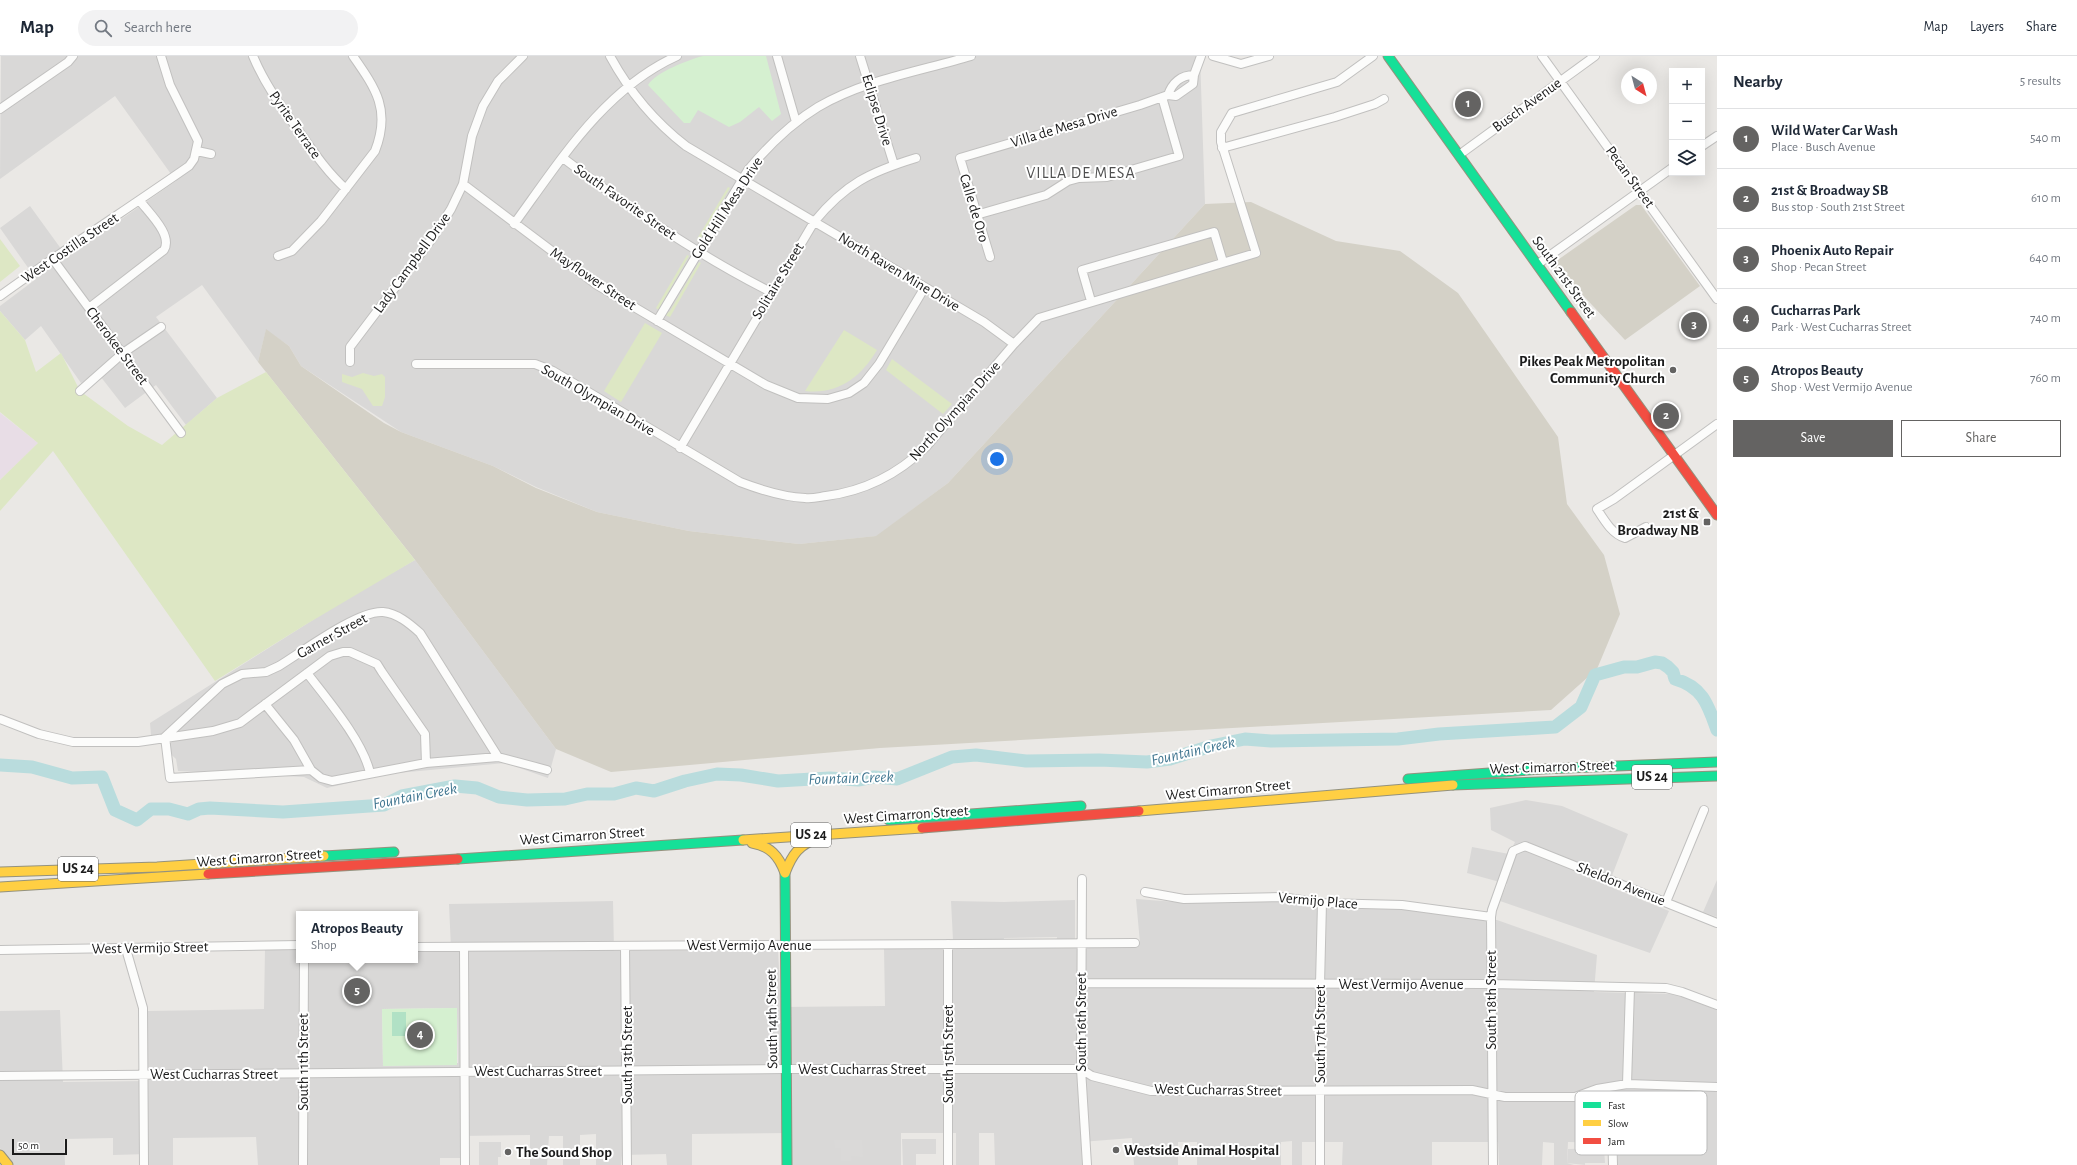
<!DOCTYPE html>
<html lang="en">
<head>
<meta charset="utf-8">
<style>
  body { margin:0; font-family:"Alegreya Sans",sans-serif; background:#f2f2f3; color:#1f2937 }
  .controls { position:absolute; right:12px; top:12px; display:grid; overflow:hidden; border-radius:0px; box-shadow:0 4px 16px #0002 }
  .controls button { width:36px; height:36px; display:grid; place-items:center; padding:0; border:0; border-bottom:1px solid #e0e1e3; background:#fff; color:#1f2937; font:20px sans-serif }
  .compass { position:absolute; left:1621px; top:12px; width:36px; height:36px; border-radius:50%; background:#fff; box-shadow:0 4px 16px #0002; rotate:144deg }
  .scale { position:absolute; left:12px; bottom:10px; width:55px; box-sizing:border-box; padding-left:4px; border:2px solid #1c1c1c; border-top:0; font-size:11px; line-height:14px; white-space:nowrap; color:#1c1c1c; -webkit-text-stroke:3px #fff; paint-order:stroke }
  .you { position:absolute; left:997px; top:403px; width:14px; height:14px; margin:-10px; border:3px solid #fff; border-radius:50%; background:#1a73e8; box-shadow:0 0 0 6px #1a73e833 }
  .badge { display:grid; place-items:center; width:26px; height:26px; border-radius:50%; background:#646362; color:#fff; font-size:13px; font-weight:700 }
  .pin { position:absolute; translate:-50% -50%; border:2px solid #fff; box-shadow:0 1px 4px #0006 }
  .popup { position:absolute; left:296px; top:855px; width:122px; height:52px; box-sizing:border-box; display:grid; place-content:center; border-radius:0px; background:#fff; filter:drop-shadow(0 1px 3px #0005); font-size:13px; white-space:nowrap; color:#747a83 }
  .popup b { font-size:15px; color:#1f2937 }
  .popup::after { content:''; position:absolute; left:50%; top:100%; margin-left:-8px; border:8px solid transparent; border-top-color:#fff }
  .list { margin:0; padding:0; list-style:none }
  h2 { display:flex; justify-content:space-between; align-items:center; height:52px; margin:0; padding:0 16px; font-size:17px }
  h2 small { font-size:13px; font-weight:400; color:#747a83 }
  .list li { display:grid; grid-template-columns:26px 1fr auto; gap:12px; align-items:center; box-sizing:border-box; height:60px; padding:0 16px; border-top:1px solid #e0e1e3 }
  .list b { display:block; font-size:15px; white-space:nowrap }
  .list p { margin:0; font-size:13px; white-space:nowrap; color:#747a83 }
  .list em { font-size:13px; font-style:normal; color:#747a83 }
  .actions { display:flex; gap:8px; padding:12px 16px }
  .actions a { flex:1; padding:9px 0; border:1px solid #646362; border-radius:0px; text-align:center; font-size:14px; color:#646362 }
  .actions .main { background:#646362; color:#fff }
  .icon { flex:none; width:22px; height:22px; fill:none; stroke:currentColor; stroke-width:2; stroke-linecap:round; stroke-linejoin:round }
  .map { position:relative; flex:none; width:1717px; height:1109px; overflow:hidden }
  header { display:flex; align-items:center; gap:24px; box-sizing:border-box; height:56px; padding:0 20px; background:#fff; border-bottom:1px solid #e0e1e3 }
  header strong { font-size:19px }
  nav { display:flex; gap:22px; margin-inline-start:auto; font-size:14px }
  .search { width:280px; height:36px; background:#f2f2f3; display:flex; align-items:center; gap:10px; box-sizing:border-box; padding:0 14px; border-radius:22px; color:#747a83; font-size:15px }
  main { display:flex }
  aside { flex:1; background:#fff }
  .map>svg:first-child { display:block }
</style>
</head>
<body>
<header>
<strong>Map</strong>
<div class="search"><svg class="icon" aria-label="search" viewBox="0 0 24 24"><circle cx="10" cy="10" r="6"/><path d="M15 15l6 6"/></svg>Search here</div>
<nav><a>Map</a><a>Layers</a><a>Share</a></nav>
</header>
<main>
<div class="map">
<svg width="1717" height="1109" viewBox="0 0 1717 1109">
  <rect width="100%" height="100%" fill="#eae8e5"/>
  <path fill="#d9d8d7" fill-rule="evenodd" d="M1,0h1199l5,148 -257,279 -71,53 -78,8 -110,-13 -92,-19 -61,-25 -43,-21 -92,-34 -100,-66 -12,-20 -23,-16 -8,32 -56,-77 -46,32 61,81 -31,27 -30,-40 -31,23 -28,-36 -16,11 -40,-57 -16,14 -25,-29v-5l36,-27 -36,-51 30,-22 37,51 109,-76 -61,-85 -115,83z
    M415,504l141,189 -8,29 -43,-15 -118,11 -60,14 -23,-11 -126,-6 -2,-12 -25,-24 -1,-12 196,-124z
    M1526,744l36,6 66,28 -20,52 61,25 -19,42 -150,-52 7,-17 -40,-11 5,-26 37,7 6,-12 -24,-12 -1,-22z
    M1717,824v37l-14,-5z
    M1136,843l40,3 96,-2 37,2 19,6 75,1 94,11 100,35 -3,37 81,2 42,16v155h-99l-1,-22 -49,-1 -1,21 7,2h-20v-22l-11,-1 -1,23h-43l-1,-23h-66v23h-90l1,-23h-41v23h-10v-24l-11,1v23h-84v-23h-19v23h-44l-2,-27 -51,4 1,23h-87l-1,-32h-15v32h-23v-32h-55v32h-109v-32l-100,1v31h-25l-1,-11 -44,1 -1,10h-25v-31l-16,1v30h-17v-29h-14l-2,29h-17v-30l-69,1v22h-21v7h-182l-2,-28 -83,1v27h-25v-11l-35,1v-17l-49,1 1,26h-52l-13,-17v-137l60,-1 3,72 84,-1 1,-70 116,-2 1,-60h34v11h116v-11h36l-2,-45 164,-3 1,50 164,-1 3,57 104,-1 -1,-58h60l9,-8 -2,-39 53,1 71,-2v47l65,-4zM1057,881l-1,10h-53l1,-9zM457,952l1,55 -75,3 -1,-57z"/>
  <path fill="#e8dde6" d="M0,357l38,30 -38,37z"/>
  <path fill="#d4d1c7" d="M1251,146l85,39 64,10 58,42 100,144 9,67 37,51 16,59 -23,55 -46,41 -671,38 -269,24 -55,-23 -141,-189 -157,-198 8,-33 23,17 12,20 83,57 17,9 92,34 43,22 61,24 92,19 110,13 77,-8 72,-53 257,-279z
    M1636,149h5l59,81 -75,54 -48,-51 -9,-4 -4,2 -13,-20 1,-3z"/>
  <path fill="#dde7c4" d="M728,131l2,1 -28,47 -1,6 -4,-2z
    M0,183l20,27 -20,16z
    M687,199l2,1 -28,49 -1,6 -4,-3z
    M699,206l2,1 -31,54 -5,-2 5,-4z
    M0,255l25,29 11,32 25,-19 19,38 48,35 34,19 55,-47 49,-26 149,188 -110,65 -90,56 -162,-230 -53,60v-31l38,-37 -38,-31z
    M645,267l17,10 -41,69 -17,-11z
    M844,274l33,20c-16,27 -39,45 -72,41z
    M892,303l60,45 -9,10 -57,-44z
    M363,317l11,3 8,-2 3,3v20l-3,9h-9l-11,-17 -20,-7v-8l10,3z"/>
  <path fill="#d5f0d0" d="M703,0h63l15,58 -9,7 -13,-14 -19,15 -11,5 -31,-17 -8,13h-6l-36,-38c8,-13 40,-25 55,-29z
    M457,952v57l-74,1 -1,-57z"/>
  <path fill="#b1e1c5" d="M392,956h14v24h-14z"/>
  <path fill="#dad9d8" d="M902,1083h34v15h-20v11h-13z
    M834,1084h28l1,17 -12,-1 1,5h-11v-13h-6z
    M479,1086h22v15h-3v8h-19z
    M1604,1092l1,15h-20v2l-18,-2 1,-14z"/>
  <g fill="none" stroke-linecap="round" stroke-linejoin="round">
    <path stroke="#b9dcdd" stroke-width="13" d="M0,709l32,2 40,11 30,-1 13,33 22,10 14,-11h18l19,5 11,-5 11,-1 73,4 101,-7 18,-9 53,-10 22,2 22,9 28,3 38,-1 22,-5h27l22,-6 18,3 31,-10 32,-7 24,1 37,6 52,-3 28,2 16,-3 23,2 55,-22 24,-2 50,6 73,-1 48,2 23,-3 41,-13 34,-7 26,2 127,-2 41,-5 116,-7 26,-20 14,-32 29,-8h13l18,-5 7,1 6,4 5,5 2,7c28,8 33,26 42,51"/>
    <g stroke="#c1c0bf" stroke-width="10">
      <path id="street" d="M253,0c12,29 30,53 48,78 14,20 27,39 45,55
        M777,0l19,66
        M860,0l34,109
        M1213,0l28,8 28,-8
        M1542,0l175,243
        M1168,39c4,-12 13,-20 26,-20
        M0,53l68,-47 5,-6
        M1702,90l15,-10
        M1222,92l113,-31 40,-13 9,-5
        M197,95l14,3
        M1459,99l136,-99
        M563,102c66,50 134,97 208,134
        M463,128l134,101 169,100 32,13 30,1 21,-6 15,-10 15,-19 46,-77
        M976,159l70,-20 22,-14 11,-3 28,-1 72,-21 -17,-59
        M514,168c46,-63 90,-135 163,-168
        M278,200l14,-5 29,-30 54,-70c16,-41 1,-62 -22,-95
        M990,201l-30,-99 180,-53 28,-10 8,1 17,-12 1,-9 7,-19
        M52,202l129,175
        M1538,208l134,-96
        M0,240c62,-45 126,-86 189,-130l5,-7 4,-18 -28,-56 -9,-29
        M1091,245l-9,-31 132,-38 9,30
        M89,252l75,-58c9,-15 -15,-37 -24,-49
        M657,265l91,-151c20,-24 42,-46 70,-63 46,-27 103,-36 153,-51
        M1014,288l25,-26 217,-65 -35,-111v-10l11,-19 105,-31 36,-26
        M350,306v-15l84,-111 17,-27 12,-25 9,-48 11,-30 15,-25 25,-25
        M416,308h119l18,7 187,111c21,8 42,15 65,16 7,1 14,-1 21,-2 39,-5 72,-22 100,-49l88,-103 -30,-22 -298,-176c-31,-24 -57,-55 -76,-90
        M80,335l43,-38 38,-26
        M680,392l134,-226c31,-38 56,-50 102,-64
        M1646,471l-21,11c-13,-4 -21,-18 -28,-29l17,-10 103,-75
        M307,617c20,26 56,68 63,100
        M265,648l29,36 17,30
        M0,663l39,15 34,8h65l75,-11 27,-8 90,-67 13,-4h7l27,12 5,8 43,62 1,29
        M165,681l57,-53 20,-10 24,-2 13,-6c23,-14 79,-56 104,-54 14,1 27,12 37,21l78,124
        M165,681l5,41 141,-8 10,8 11,3 94,-18 72,-6 49,13
        M1082,823l-1,190 6,96
        M1145,836l39,7 97,-2 41,6 80,2 89,12
        M1666,846l38,-92
        M625,890l2,219
        M415,891l720,-4
        M464,891l1,218
        M126,893l17,59 1,157
        M0,894l299,-5
        M1081,927l410,1 175,4 16,4 35,13
        M0,1020l787,-7h294l11,7 59,15 321,-1 33,7h70l22,-8 30,-5 90,3
        M1627,1028l3,-96
        M1611,1031l2,78
        M303,1109l1,-205
        M948,1109v-221
        M1320,1109v-181l2,-81
        M1493,1109l-2,-248 1,-7 21,-59 12,-5 192,77"/>
    </g>
    <g stroke="#94927e" stroke-width="11">
      <path id="fast" d="M1388,0l183,256
        M1408,723l134,-10 175,-7
        M1453,729l264,-9
        M889,764l192,-14
        M324,800l70,-4
        M458,803l285,-19
        M785,817l2,292"/>
    </g>
    <g stroke="#94927e" stroke-width="11">
      <path id="slow" d="M1139,755l314,-26
        M743,784l179,-12
        M752,787c18,3 27,13 33,30
        M0,816l157,-5 167,-11
        M785,817c7,-18 14,-29 33,-34
        M0,831l208,-13
        M0,1099l8,10"/>
    </g>
    <g stroke="#94927e" stroke-width="11">
      <path id="jam" d="M1571,256l146,203
        M922,772l217,-17
        M208,818l250,-15"/>
    </g>
    <use href="#street" stroke="#fcfcfb" stroke-width="8"/>
    <use href="#fast" stroke="#16e098" stroke-width="9"/>
    <use href="#slow" stroke="#ffcf43" stroke-width="9"/>
    <use href="#jam" stroke="#f24e42" stroke-width="9"/>
  </g>
  <g fill="#646362" stroke="#fff" stroke-width="1.5">
    <circle cx="1673" cy="314" r="4"/>
    <rect x="1703" y="462" width="8" height="8" rx="2"/>
    <circle cx="1116" cy="1094" r="4"/>
    <circle cx="508" cy="1096" r="4"/>
  </g>
  <g text-anchor="middle" dominant-baseline="central" stroke-width="4" stroke-linejoin="round" paint-order="stroke">
    <g fill="#fff" stroke="#606060" stroke-width="1">
      <rect x="1632" y="709" width="40" height="24" rx="3"/>
      <rect x="791" y="767" width="40" height="24" rx="3"/>
      <rect x="58" y="801" width="40" height="24" rx="3"/>
    </g>
    <g font-size="14" font-weight="bold" fill="#1c1c1c">
      <text x="1652" y="721">US 24</text>
      <text x="811" y="779">US 24</text>
      <text x="78" y="813">US 24</text>
    </g>
    <g font-size="15" fill="#1c1c1c" stroke="#fff">
      <text transform="translate(1527 49) rotate(-36)">Busch Avenue</text>
      <text transform="translate(877 54) rotate(73)">Eclipse Drive</text>
      <text transform="translate(295 69) rotate(55)">Pyrite Terrace</text>
      <text transform="translate(1064 71) rotate(-17)">Villa de Mesa Drive</text>
      <text transform="translate(1630 121) rotate(54)">Pecan Street</text>
      <text transform="translate(625 146) rotate(35)">South Favorite Street</text>
      <text transform="translate(727 152) rotate(-57)">Gold Hill Mesa Drive</text>
      <text transform="translate(974 152) rotate(73)">Calle de Oro</text>
      <text transform="translate(70 192) rotate(-34)">West Costilla Street</text>
      <text transform="translate(412 207) rotate(-54)">Lady Campbell Drive</text>
      <text transform="translate(899 216) rotate(31)">North Raven Mine Drive</text>
      <text transform="translate(1564 221) rotate(54)">South 21st Street</text>
      <text transform="translate(593 223) rotate(34)">Mayflower Street</text>
      <text transform="translate(778 225) rotate(-59)">Solitaire Street</text>
      <text transform="translate(117 290) rotate(53)">Cherokee Street</text>
      <text transform="translate(598 344) rotate(30)">South Olympian Drive</text>
      <text transform="translate(955 355) rotate(-48)">North Olympian Drive</text>
      <text transform="translate(332 580) rotate(-29)">Garner Street</text>
      <text transform="translate(1552 711) rotate(-2)">West Cimarron Street</text>
      <text transform="translate(1228 734) rotate(-5)">West Cimarron Street</text>
      <text transform="translate(906 759) rotate(-4)">West Cimarron Street</text>
      <text transform="translate(582 780) rotate(-4)">West Cimarron Street</text>
      <text transform="translate(259 802) rotate(-4)">West Cimarron Street</text>
      <text transform="translate(1621 828) rotate(22)">Sheldon Avenue</text>
      <text transform="translate(1318 845) rotate(5)">Vermijo Place</text>
      <text x="749" y="889">West Vermijo Avenue</text>
      <text transform="translate(150 892) rotate(-1)">West Vermijo Street</text>
      <text x="1401" y="928">West Vermijo Avenue</text>
      <text transform="translate(1491 944) rotate(-90)">South 18th Street</text>
      <text transform="translate(772 963) rotate(-91)">South 14th Street</text>
      <text transform="translate(1081 966) rotate(-90)">South 16th Street</text>
      <text transform="translate(1320 978) rotate(-90)">South 17th Street</text>
      <text transform="translate(948 998) rotate(-90)">South 15th Street</text>
      <text transform="translate(627 999) rotate(-90)">South 13th Street</text>
      <text transform="translate(303 1006) rotate(-90)">South 11th Street</text>
      <text x="862" y="1013">West Cucharras Street</text>
      <text x="538" y="1015">West Cucharras Street</text>
      <text x="214" y="1018">West Cucharras Street</text>
      <text transform="translate(1218 1034) rotate(1)">West Cucharras Street</text>
    </g>
    <g font-size="15" font-weight="bold" fill="#1c1c1c" stroke="#fff" text-anchor="end">
      <text x="1665" y="305">Pikes Peak Metropolitan<tspan x="1665" dy="17">Community Church</tspan></text>
      <text x="1699" y="457">21st &amp;<tspan x="1699" dy="17">Broadway NB</tspan></text>
      <text x="1124" y="1094" text-anchor="start">Westside Animal Hospital</text>
      <text x="516" y="1096" text-anchor="start">The Sound Shop</text>
    </g>
    <g font-size="16" letter-spacing="1" fill="#4f4f4f" stroke="#fff">
      <text x="1081" y="117">VILLA DE MESA</text>
    </g>
    <g font-size="16" font-style="italic" fill="#437892" stroke="#fff">
      <text transform="translate(1193 695) rotate(-13)">Fountain Creek</text>
      <text transform="translate(851 722) rotate(-2)">Fountain Creek</text>
      <text transform="translate(415 740) rotate(-11)">Fountain Creek</text>
    </g>
  </g>
  <rect x="1575" y="1035" width="132" height="64" rx="6" fill="#fff" stroke="#bbb" stroke-width="1"/>
  <rect x="1583" y="1046" width="18" height="6" fill="#16e098"/>
  <rect x="1583" y="1064" width="18" height="6" fill="#ffcf43"/>
  <rect x="1583" y="1082" width="18" height="6" fill="#f24e42"/>
  <g font-size="11" fill="#1c1c1c">
    <text x="1608" y="1053">Fast</text>
    <text x="1608" y="1071">Slow</text>
    <text x="1608" y="1089">Jam</text>
  </g>
</svg>
<div class="controls">
<button>+</button>
<button>−</button>
<button><svg class="icon" aria-label="layers" viewBox="0 0 24 24"><path d="M12 4l9 5-9 5-9-5zM3 14l9 5 9-5"/></svg></button>
</div>
<svg class="compass" viewBox="-18 -18 36 36"><path d="M0-13l5 13h-10z" fill="#e53935"/><path d="M0 13l5-13h-10z" fill="#747a83"/></svg>
<div class="scale">50 m</div>
<div class="you"></div>
<div class="pin badge" style="left:1468px;top:48px">1</div>
<div class="pin badge" style="left:1666px;top:360px">2</div>
<div class="pin badge" style="left:1694px;top:269px">3</div>
<div class="pin badge" style="left:420px;top:979px">4</div>
<div class="pin badge" style="left:357px;top:935px">5</div>
<div class="popup"><b>Atropos Beauty</b>Shop</div>
</div>
<aside>
<h2>Nearby<small>5 results</small></h2>
<ul class="list">
<li><span class="badge">1</span><div><b>Wild Water Car Wash</b><p>Place · Busch Avenue</p></div><em>540 m</em></li>
<li><span class="badge">2</span><div><b>21st &amp; Broadway SB</b><p>Bus stop · South 21st Street</p></div><em>610 m</em></li>
<li><span class="badge">3</span><div><b>Phoenix Auto Repair</b><p>Shop · Pecan Street</p></div><em>640 m</em></li>
<li><span class="badge">4</span><div><b>Cucharras Park</b><p>Park · West Cucharras Street</p></div><em>740 m</em></li>
<li><span class="badge">5</span><div><b>Atropos Beauty</b><p>Shop · West Vermijo Avenue</p></div><em>760 m</em></li>
</ul>
<div class="actions"><a class="main">Save</a><a>Share</a></div>
</aside>
</main>
</body>
</html>
